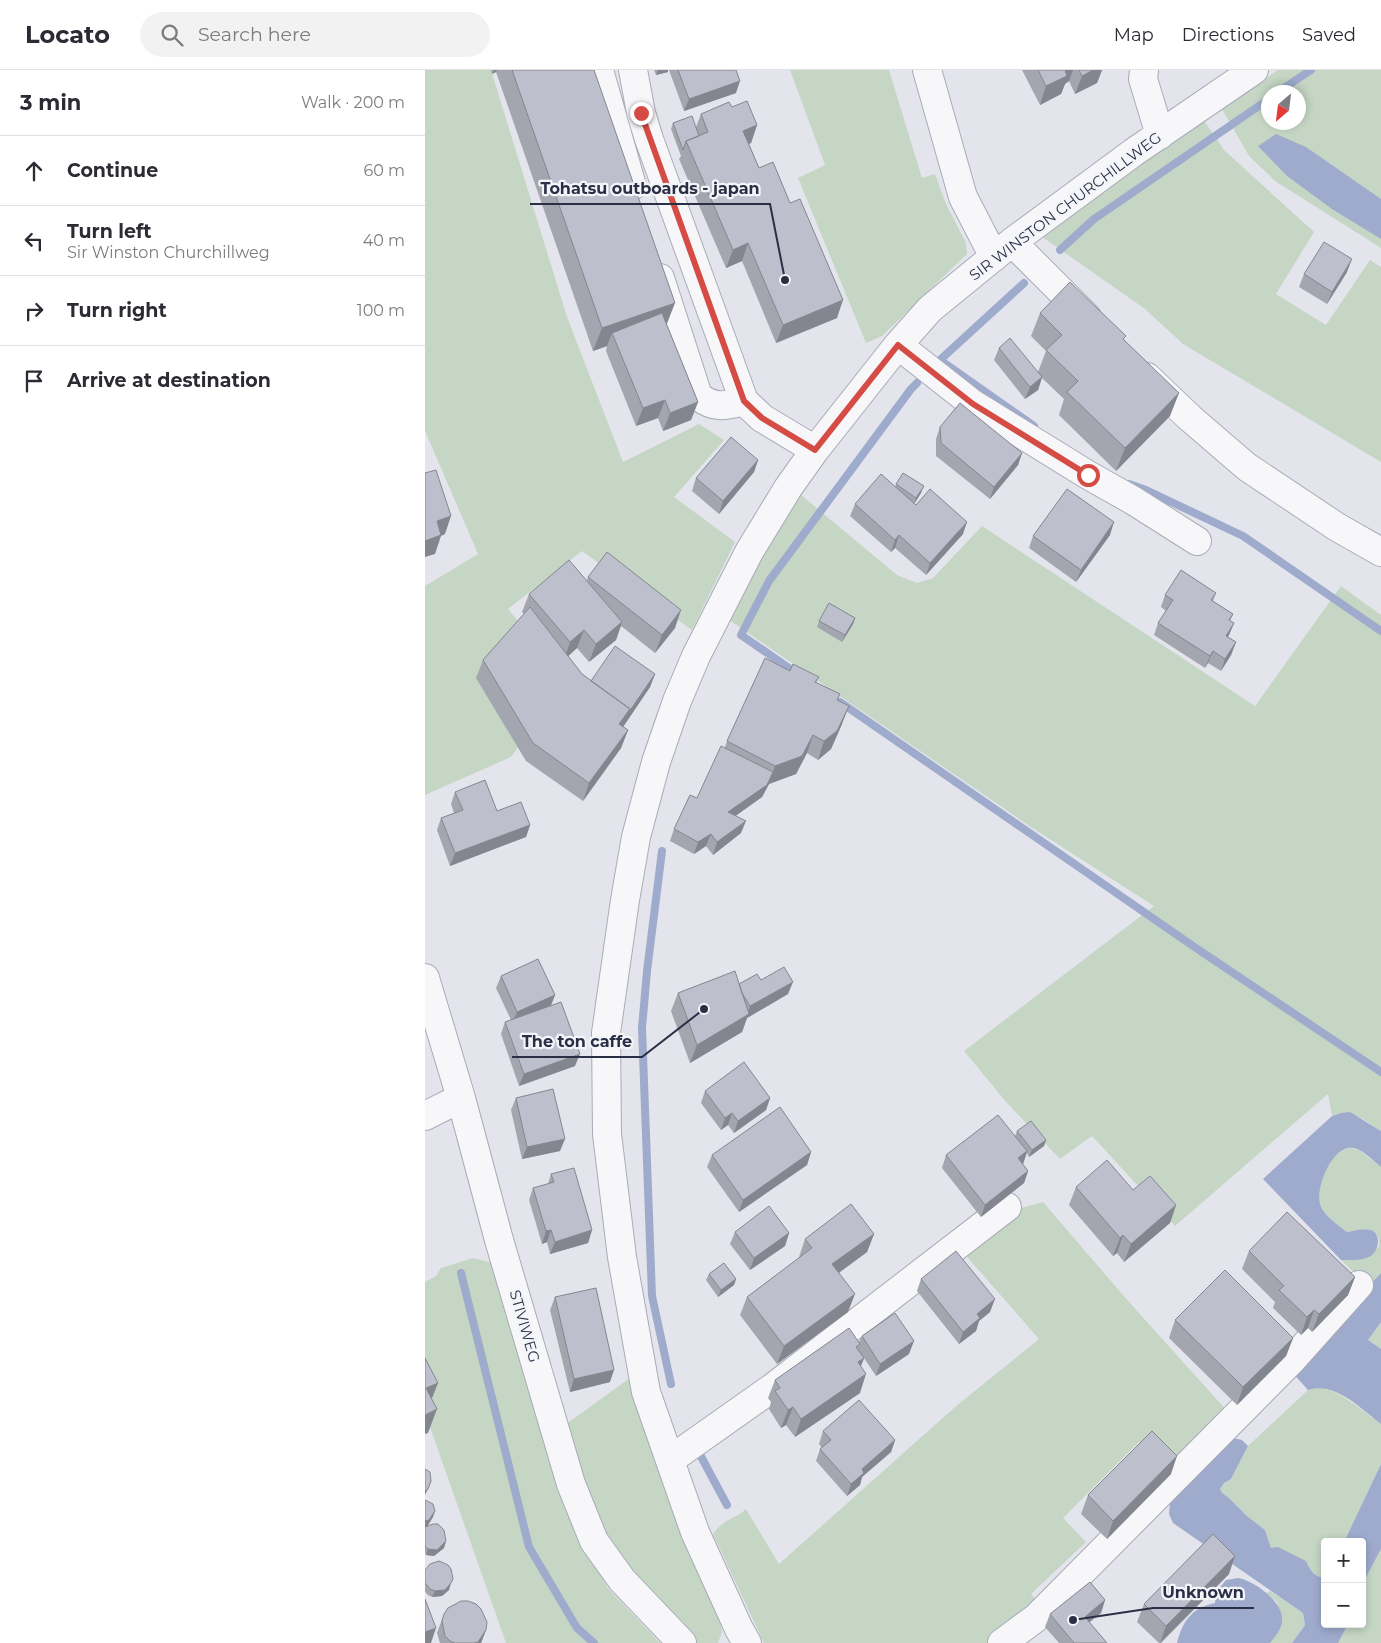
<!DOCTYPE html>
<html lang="en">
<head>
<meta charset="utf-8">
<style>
  body { margin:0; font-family:Montserrat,sans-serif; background:#f2f2f3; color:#2b2b33 }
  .controls { position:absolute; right:15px; bottom:15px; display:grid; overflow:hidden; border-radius:5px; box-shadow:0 2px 8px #0003 }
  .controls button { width:45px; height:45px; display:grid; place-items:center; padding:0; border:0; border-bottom:1px solid #e1e1e2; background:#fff; color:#2b2b33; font:25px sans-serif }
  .compass { position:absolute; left:836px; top:15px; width:45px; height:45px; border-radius:50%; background:#fff; box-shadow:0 2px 8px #0003; rotate:208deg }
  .stop { position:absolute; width:15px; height:15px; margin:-11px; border:4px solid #d54c45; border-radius:50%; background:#fff }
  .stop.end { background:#d54c45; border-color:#fff; box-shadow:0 1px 5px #0008 }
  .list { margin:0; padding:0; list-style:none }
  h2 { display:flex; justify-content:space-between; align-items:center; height:65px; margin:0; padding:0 20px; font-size:21px }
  h2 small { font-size:16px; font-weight:400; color:#7c7c81 }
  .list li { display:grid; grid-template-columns:32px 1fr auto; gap:15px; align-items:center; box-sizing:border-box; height:70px; padding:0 20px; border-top:1px solid #e1e1e2 }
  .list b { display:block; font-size:19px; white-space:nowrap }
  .list p { margin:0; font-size:16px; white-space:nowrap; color:#7c7c81 }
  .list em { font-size:16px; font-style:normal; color:#7c7c81 }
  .icon { flex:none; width:28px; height:28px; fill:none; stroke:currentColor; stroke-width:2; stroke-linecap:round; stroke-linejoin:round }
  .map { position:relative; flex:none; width:956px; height:1573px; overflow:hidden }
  header { display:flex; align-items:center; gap:30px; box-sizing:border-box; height:70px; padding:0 25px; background:#fff; border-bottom:1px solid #e1e1e2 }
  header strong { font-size:24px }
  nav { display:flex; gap:28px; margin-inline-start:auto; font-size:18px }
  .search { width:350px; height:45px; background:#f2f2f3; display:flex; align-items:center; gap:12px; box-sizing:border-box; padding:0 18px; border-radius:28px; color:#7c7c81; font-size:19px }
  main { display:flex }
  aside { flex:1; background:#fff }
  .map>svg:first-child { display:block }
</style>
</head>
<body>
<header>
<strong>Locato</strong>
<div class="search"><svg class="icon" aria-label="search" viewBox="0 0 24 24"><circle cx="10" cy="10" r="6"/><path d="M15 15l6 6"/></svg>Search here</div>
<nav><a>Map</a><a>Directions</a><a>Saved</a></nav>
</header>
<main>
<aside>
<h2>3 min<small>Walk · 200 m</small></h2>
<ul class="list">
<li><svg class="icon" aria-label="ahead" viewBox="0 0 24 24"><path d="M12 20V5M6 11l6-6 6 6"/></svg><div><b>Continue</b></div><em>60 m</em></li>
<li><svg class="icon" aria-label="left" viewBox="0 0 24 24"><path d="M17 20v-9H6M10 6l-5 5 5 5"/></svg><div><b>Turn left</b><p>Sir Winston Churchillweg</p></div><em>40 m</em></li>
<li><svg class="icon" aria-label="right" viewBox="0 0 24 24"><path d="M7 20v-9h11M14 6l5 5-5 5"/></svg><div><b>Turn right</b></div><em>100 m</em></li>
<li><svg class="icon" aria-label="arrive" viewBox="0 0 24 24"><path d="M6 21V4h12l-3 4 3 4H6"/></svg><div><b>Arrive at destination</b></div></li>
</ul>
</aside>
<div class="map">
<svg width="956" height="1573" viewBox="0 0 956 1573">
  <rect width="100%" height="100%" fill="#e4e5ec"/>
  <path fill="#c5d6c4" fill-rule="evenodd" d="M0,0h66l76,247 56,145 76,-38 25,16 -50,57 61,45 -43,88 -110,-79 -74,58 59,71 -56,77 -86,38v-209l53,-32 -53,-123z
    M365,0h99l33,108 13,-4 11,30 20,39 1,11 -85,82 -16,7 -68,-165 27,-13z
    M853,0h103v178l-106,-67 -26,-25 -27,-47zM844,22h30v30h-30z
    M778,49l21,31 90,82 -38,62 50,31 44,-65 11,7v195l-198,-118 -38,-35 -104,-73 6,-10z
    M376,425l96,80 20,8 16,-5 49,-52 273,180 86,-120 40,29v516c-15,-10 -30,-23 -49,-15l-4,-22 -153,132 -83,-90 -32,23 -53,-56 -43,-52 190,-145 -123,-79 -302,-207 31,-62z
    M924,1078l10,2 22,17v106l-12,14 -28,-27h11l27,-13c2,-23 -18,-18 -32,-15 -9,-7 -24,-17 -27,-28 -3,-12 3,-33 10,-42 4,-7 12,-11 19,-14z
    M618,1132l86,100 100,111 -58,59 -32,-30 -76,76 23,24 -55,52 9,10 -53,39h-223l-51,-109c11,-16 21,-14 33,-25l33,55 176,-157 84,-68 -77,-88 52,-41z
    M48,1188l20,5 95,291 20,34 52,55h-154l-81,-230v-131l11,-6 5,-8z
    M956,1252v27l-13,-9z
    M205,1308l46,143 44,99 2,12 -4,11h-21l-12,-10 -75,-88 -16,-34 -29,-86z
    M891,1317c25,3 45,23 65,37v40l-37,78h-19v36c-11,-1 -15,-8 -19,-17l-35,-13 -6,-18 -18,-14 -18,-18 -7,-4 -2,-5 4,-6 7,-4 17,-33 60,-56z
    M956,1479v94h-43l10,-19h14v-39z
    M845,1521l33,22 2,12 -13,18h-22l9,-12 -2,-29 -11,-9z"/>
  <path fill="#9eabcd" d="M851,64l30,13 75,52v40l-49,-30 -45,-33 -29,-30z
    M925,1042l31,19v36c-9,-7 -21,-21 -33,-19 -18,4 -32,39 -28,56 3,11 18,21 27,28 7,-1 16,-4 24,-2 10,3 9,22 -2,27 -8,4 -19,3 -28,3l-78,-81 69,-63 9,-3z
    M956,1203v49l-13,18 13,9v75c-20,-15 -46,-43 -73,-34l-17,-19z
    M804,1367l13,3 6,6 -17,33 -7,4 -4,6 2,4 7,5 18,18 18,14 6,18 7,-1 28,14c4,9 8,16 19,17v46h23l-10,19h-46l13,-18 -2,-12 -130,-90 -4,-9 2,-22z
    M956,1394v85l-19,36v-43h-18z
    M813,1508c16,2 47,25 44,44 -1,8 -7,15 -12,21h-93c6,-23 15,-35 38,-40l1,-11 10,-12z"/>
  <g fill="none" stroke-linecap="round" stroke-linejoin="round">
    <path stroke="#9eabcd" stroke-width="8" d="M853,22l33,-22
      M635,180l34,-31 175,-120
      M599,213l-84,77 94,66
      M704,414l17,6 97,46 138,95
      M374,605l-58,-40 28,-54 142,-192 6,-6
      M415,632l353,244 188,126
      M237,781l-15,120 -5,57 10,268 19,88
      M36,1203l68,274 48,81 17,15
      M272,1379l30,56"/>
    <g stroke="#a8abb7" stroke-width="30">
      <path id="minor" d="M174,0l33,116
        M208,0l8,43 8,26 95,262 18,17 53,32
        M502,0l36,127 31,60
        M719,0l-1,9 17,56
        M587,172l75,75
        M235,208l38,118c16,13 28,10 46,5
        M473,275l75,59 115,71 46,26 63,40
        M722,307l43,41 57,49 90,60 44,25
        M0,908l36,120 38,142 72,244 23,57 28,39 60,63
        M0,1046l36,-18
        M245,1390l102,-72 235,-181
        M322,1573l-8,-14 -44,-97 -49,-140 -24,-135 -15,-123 -1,-101 19,-133 11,-63 20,-75 21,-61 19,-45 53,-104 39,-64 27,-38 83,-105 32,-36 82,-67 122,-90 120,-82
        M577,1573l34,-25 255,-257 68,-76"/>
    </g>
    <use href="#minor" stroke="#f7f7fa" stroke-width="28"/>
  </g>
  <path fill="#a3a5af" d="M66,0h103l73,255 31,77 -7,18 -28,11 -5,-13 -22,8 -30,-75 1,-5 -14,5 -97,-279 -4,2z
    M229,0h14v2l-12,3z
    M244,0h67v23l-52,18z
    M597,0h80l-5,13 -22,11 -6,-13 -4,3 -4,10 -21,11z
    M307,37l25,18 -6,18 -2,1 10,24 78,150 -61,25 -34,-82 -16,7 -47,-109 2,-3 -10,-27 2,-6 23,4 5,-13z
    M922,202l-20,32 -28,-17 5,-13z
    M615,243l85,27 45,76 -54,55 -57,-56 5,-16 -22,-21 -4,12 -13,9 -31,-39 5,-12 39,24 8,-21 -15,-15z
    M515,357l82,26 -4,12 -28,34 -54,-43v-17z
    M333,390l-4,12 -35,42 -27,-23 4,-13z
    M471,414l25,9 -7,11 49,30 -37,41 -31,-27 -4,4 -41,-36 5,-12 40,-17z
    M685,465l-34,47 -47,-34 4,-12z
    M163,507l87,51 -20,25 -34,-27 -5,14 -27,22 -12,-14 -9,8 14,18 9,7 64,-7 -5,13 -27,40 5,3 -7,18 -38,53 -57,-40 -50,-83 7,-18 41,-46 -2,-2 7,-18 58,-14z
    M791,523l-3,8 20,13 -3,7 4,2 -6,14 8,5 -5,13 -10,16 -13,-8 -3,5 -51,-33 4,-12 8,-12 -5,-4 4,-12z
    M430,548l-2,6 -11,18 -25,-15 2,-6z
    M365,601l29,6 -3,6 22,18 4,23 -11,25 -13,11 -11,-7 -11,21 -27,10 -7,13 -27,19 6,17 -28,22 -7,-9 -12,8 -24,-13 4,-12 23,-31 28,-51 2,-6z
    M30,722l42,19 33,14 -4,12 -76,29 -13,-36 4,-12 13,-5 -3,-9z
    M76,906l54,19 -4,11 24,60 -56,20 -18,-52 4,-12 6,-2 -15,-32z
    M336,910l27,14 -41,24 -5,14 -52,31 -19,-52 7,-18 61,-9z
    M280,1021l65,7 -4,12 -32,23 -6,-8 -7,5 -20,-27z
    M91,1028l44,53 -38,8 -11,-49z
    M592,1061l29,9 -2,6 -15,11 -2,-4 -4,11 5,7 -4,12 -43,34 -39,-49 4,-13 69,-19z
    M386,1082l-4,13 -68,47 -32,-45 5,-12z
    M126,1104l41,56 -4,13 -38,11 -3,-12 -5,2 -13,-44 4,-12 15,-4z
    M651,1117l57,3 43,15 -6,18 -46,39 -7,-9 -4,3 -44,-51z
    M310,1162l54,1 -4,13 -35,24 -20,-26z
    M449,1164l-7,18 -28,21 9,39 -71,52 -37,-49 7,-18 52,-39v-1l6,-18z
    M824,1181l106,26 -7,18 -36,37 -4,-4 -7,7 -28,-27 2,-6 -33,-33z
    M284,1204l27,5 -2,6 -16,12 -12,-17z
    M496,1209l69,33 -11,9 -3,10 -17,13 -42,-53z
    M130,1227l55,85 -40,10 -20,-82z
    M750,1250l118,18 -7,18 -49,49 -68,-67z
    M437,1266l47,18 -33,22 -12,-18 -3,8 -1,27 -65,44 -9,-12 -5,3 -12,-19 2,-7 -3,-4 7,-18 84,-38z
    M398,1361l72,9 -4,12 -29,25 -2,8 -13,11 -31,-35 4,-12 2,-1 -3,-4z
    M746,1404l-64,65 -26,-25 7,-19z
    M0,1430l8,17 -6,9 19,15 -2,7 -10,8 -8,-1 -1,-1z
    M0,1500l24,20 -7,6 -10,1 -4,-2 -3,-3z
    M804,1504l-68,69h-2l-22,-21 7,-18z
    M680,1530l-4,13 -12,9 18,21h-48l-14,-16 5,-13z
    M19,1544l42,16 -5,13h-41l-3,-10z"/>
  <path fill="#84868f" d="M69,0h3l-1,2 -4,2z
    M233,0h10v2l-12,3z
    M639,0h9l-4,11 -4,3 -4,10 -21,11 6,-19z
    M668,0h9l-5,13 -22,11 7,-18z
    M315,11l-4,12 -52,18 5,-12z
    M332,55l-6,18 -15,6 7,-18z
    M323,173l-6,18 -16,7 7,-18z
    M927,189l-5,13 -20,32 5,-12z
    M418,230l-6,18 -61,25 7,-18z
    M250,233l-9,23 -54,7 -5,13 -14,5 9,-23z
    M617,307l-4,13 -13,9 5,-12z
    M754,323l-9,23 -54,55 9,-23z
    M240,330l-7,18 -22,8 7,-18z
    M273,332l-7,18 -28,11 7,-18z
    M597,383l-4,12 -28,34 4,-12z
    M333,390l-4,12 -35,42 4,-13z
    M499,416l-3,7 -7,11 2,-6z
    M26,446l-6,18 -4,2 -6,18 -10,3v-16l12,-20z
    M542,452l-4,12 -37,41 4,-12z
    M689,452l-4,13 -34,47 5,-12z
    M474,465l-4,13 -4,4 4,-12z
    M256,540l-6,18 -20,25 7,-18z
    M430,548l-2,6 -11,18 3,-7z
    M197,552l-6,18 -27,22 7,-18z
    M809,553l-5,12 -8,13 5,-12z
    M159,560l-7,18 -13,12 6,-18z
    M811,572l-5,13 -10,16 4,-12z
    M788,581l-5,12 -3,5 5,-12z
    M230,604l-5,13 -27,40 -4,-3z
    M424,636l-7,18 -11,25 -13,11 6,-19z
    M203,660l-7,18 -38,53 6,-18z
    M388,665l-6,18 -11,21 -27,10 6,-18z
    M348,702l-4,12 -7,13 -39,28 5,-13z
    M321,751l-5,12 -28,22 4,-13z
    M105,755l-4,12 -76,29 5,-13z
    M286,764l-5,12 -12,8 4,-12z
    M368,912l-5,12 -41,24 -5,14 -52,31 7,-18 50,-30 3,-9z
    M130,925l-5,12 -38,17 5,-12z
    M155,984l-5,12 -56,20 5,-12z
    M345,1028l-4,12 -32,23 4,-12z
    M307,1043l-4,12 -7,5 4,-12z
    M140,1069l-5,12 -38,8 5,-12z
    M621,1070l-2,6 -15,11 3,-7z
    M602,1081l-4,13 -5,-6z
    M386,1082l-4,13 -68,47 4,-12z
    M603,1101l-4,12 -43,34 4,-12z
    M751,1135l-6,18 -46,39 7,-18z
    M126,1160l-4,12 -5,2 4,-13z
    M167,1160l-4,13 -38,11 5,-12z
    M364,1163l-4,13 -35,24 4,-12z
    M449,1164l-7,18 -41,30 6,-18z
    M698,1165l-6,18 -4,3 7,-18z
    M930,1207l-7,18 -36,37 7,-18z
    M311,1209l-2,6 -16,12 3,-7z
    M430,1224l-7,18 -71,52 7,-18z
    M570,1229l-5,13 -11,9 -3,10 -17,13 4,-12 14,-18z
    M889,1240l-6,18 -7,7 6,-18z
    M868,1268l-7,18 -49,49 6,-18z
    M489,1271l-5,13 -33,22 4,-12z
    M439,1288l-7,18 1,-14z
    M189,1300l-4,12 -40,10 4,-13z
    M441,1304l-6,19 -65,44 6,-18z
    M13,1313l-9,23 -3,-18z
    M368,1337l-7,18 -5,3 7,-18z
    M12,1339l-9,24 -3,1v-19z
    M470,1370l-4,12 -29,25 -2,8 -13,11 4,-12 11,-15z
    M752,1386l-6,18 -64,65 6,-18z
    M6,1411l-2,6 -4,8v-4z
    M10,1441l-2,6 -6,10h-2v-6z
    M21,1471l-2,7 -10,8 -8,-1 2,-6z
    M810,1486l-6,18 -69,69 6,-17z
    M26,1513l-2,7 -7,6 -10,1 3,-6z
    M680,1530l-4,13 -20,16 4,-12z
    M11,1558l-5,15h-6v-11z
    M61,1560l-5,13h-7z"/>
  <path fill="#bdc0cc" stroke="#84868f" d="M87,0h82l81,233 -73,25z
    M253,0h58l4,11 -51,18z
    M613,0h27l2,6 -21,10z
    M654,0h14l-11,6z
    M322,31l10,24 -14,6 16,37 14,-6 17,41 10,-4 43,101 -60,25 -35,-82 -15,7 -47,-109 22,-9 -7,-18 28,-12 3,5z
    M267,46l7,20 -13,5 -3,9 -10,-27z
    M899,172l28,17 -20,33 -28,-18z
    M645,212l56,54 -3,3 56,54 -54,55 -58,-56 11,-11 -32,-31 16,-15 -22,-22z
    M237,243l36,89 -28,11 -5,-13 -22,8 -31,-75z
    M585,268l32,39 -12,10 -31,-39z
    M535,333l62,50 -28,34 -53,-44 -1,-16z
    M306,367l27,23 -35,41 -27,-23z
    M11,400l15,46 -14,5 4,14 -16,6v-68z
    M478,403l21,13 -8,12 -20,-14z
    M456,404l35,31 14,-16 37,33 -37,41 -31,-28 -4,5 -40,-36z
    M642,419l47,33 -33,48 -48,-34z
    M182,482l74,58 -19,25 -74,-58z
    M144,490l53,62 -26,22 -12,-14 -14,12 -41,-48z
    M756,500l35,23 -5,7 22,14 -4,6 5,3 -8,13 10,6 -11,17 -12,-8 -3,5 -52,-33 15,-23 -8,-5z
    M404,533l26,15 -10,17 -26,-14z
    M105,537l52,67 48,35 -11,15 9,6 -39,53 -56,-40 -50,-83z
    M190,576l40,28 -28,41 3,-6 -39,-28z
    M340,588l25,13 3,-7 26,13 -4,5 25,12 -3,6 12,6 -12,25 -13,10 -11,-6 -11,21 -27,10 -48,-25z
    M296,676l52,26 -6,13 -39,27 18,9 -29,21 -6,-8 -13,8 -24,-13 16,-34 7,3z
    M60,710l12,31 24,-9 9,23 -75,28 -14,-35 22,-8 -8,-18z
    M113,889l17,36 -38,17 -16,-36z
    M359,897l9,15 -43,24 -8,-13 -3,-9 18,-10 4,6z
    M310,901l14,43 -52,31 -19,-52z
    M136,932l19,52 -56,20 -19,-52z
    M319,992l26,36 -32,23 -6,-8 -7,5 -20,-27z
    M128,1019l12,50 -38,8 -11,-49z
    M355,1037l31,45 -68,48 -31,-45z
    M573,1045l29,36 -9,7 10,13 -43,34 -39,-50z
    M606,1051l15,19 -14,10 -15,-19z
    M682,1090l26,30 17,-14 26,29 -45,39 -8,-9 -3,3 -44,-51z
    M149,1098l18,62 -37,12 -4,-12 -5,1 -13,-43 21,-6 -3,-8z
    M426,1134l23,30 -42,30 23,30 -71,52 -37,-49 65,-49 -7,-9z
    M344,1136l20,27 -35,25 -19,-26z
    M862,1142l68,65 -36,37 -5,-4 -7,7 -28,-27 5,-4 -35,-35z
    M531,1181l39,48 -18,15 3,4 -17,14 -42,-53z
    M299,1193l12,16 -15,11 -12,-16z
    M800,1200l68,68 -50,49 -68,-67z
    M171,1218l18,82 -40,9 -19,-82z
    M470,1243l19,28 -34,23 -18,-28z
    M424,1258l11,16 -4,3 8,11 -6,4 8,12 -65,45 -8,-12 -5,3 -13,-19 5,-3 -5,-8z
    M0,1288l13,25 -12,5 11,21 -12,6z
    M434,1330l36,40 -33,29 2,4 -13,11 -31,-35 11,-9 -8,-9z
    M727,1361l25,25 -64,65 -25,-26z
    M0,1399l5,3 1,9 -3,8 -3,2z
    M0,1430l8,4 2,7 -6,9 -4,1z
    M8,1454h5l6,6 2,11 -9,9 -9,-1 -3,-3v-19z
    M788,1464l22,22 -69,70 -22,-22z
    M14,1491l9,4 3,4 2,10 -2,4 -6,7 -10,1 -5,-2 -5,-6v-13l5,-6z
    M665,1512l15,18 -20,17 22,26h-33l-24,-29z
    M0,1529l11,29 -11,4z
    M36,1531h7l8,3 5,5 6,13 -1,8 -8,12 -4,1h-19l-5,-2 -5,-5 -3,-15 2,-7 4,-6z"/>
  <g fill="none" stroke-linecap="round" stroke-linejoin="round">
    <path stroke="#d54c45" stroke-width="6" d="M216,43l103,288 18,17 53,32 83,-105 75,59 115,71"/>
  </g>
  <g text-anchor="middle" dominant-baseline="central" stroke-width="4.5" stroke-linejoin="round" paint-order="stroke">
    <g font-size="15" fill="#2a2f46" stroke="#f4f5f9">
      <text transform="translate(640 136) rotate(-37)">SIR WINSTON CHURCHILLWEG</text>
      <text transform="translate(100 1256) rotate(74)">STIVIWEG</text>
    </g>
  </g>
  <path fill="none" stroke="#2a2f46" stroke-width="2" d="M360 210L345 134H105M279 939L217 987H87M648 1550L728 1538H829"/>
  <g fill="#2a2f46" stroke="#f4f5f9" stroke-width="2">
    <circle cx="360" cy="210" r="5"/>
    <circle cx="279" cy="939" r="5"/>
    <circle cx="648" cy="1550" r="5"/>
  </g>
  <g font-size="16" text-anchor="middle" font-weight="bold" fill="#2a2f46" stroke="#f4f5f9" stroke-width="4.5" stroke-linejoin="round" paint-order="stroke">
    <text x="225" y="124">Tohatsu outboards - japan</text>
    <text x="152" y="977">The ton caffe</text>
    <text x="778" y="1528">Unknown</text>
  </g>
</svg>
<div class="controls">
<button>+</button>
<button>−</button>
</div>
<svg class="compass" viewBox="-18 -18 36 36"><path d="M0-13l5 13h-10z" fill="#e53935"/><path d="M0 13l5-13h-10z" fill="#7c7c81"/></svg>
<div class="stop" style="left:663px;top:405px"></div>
<div class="stop end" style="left:216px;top:43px"></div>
</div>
</main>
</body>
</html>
